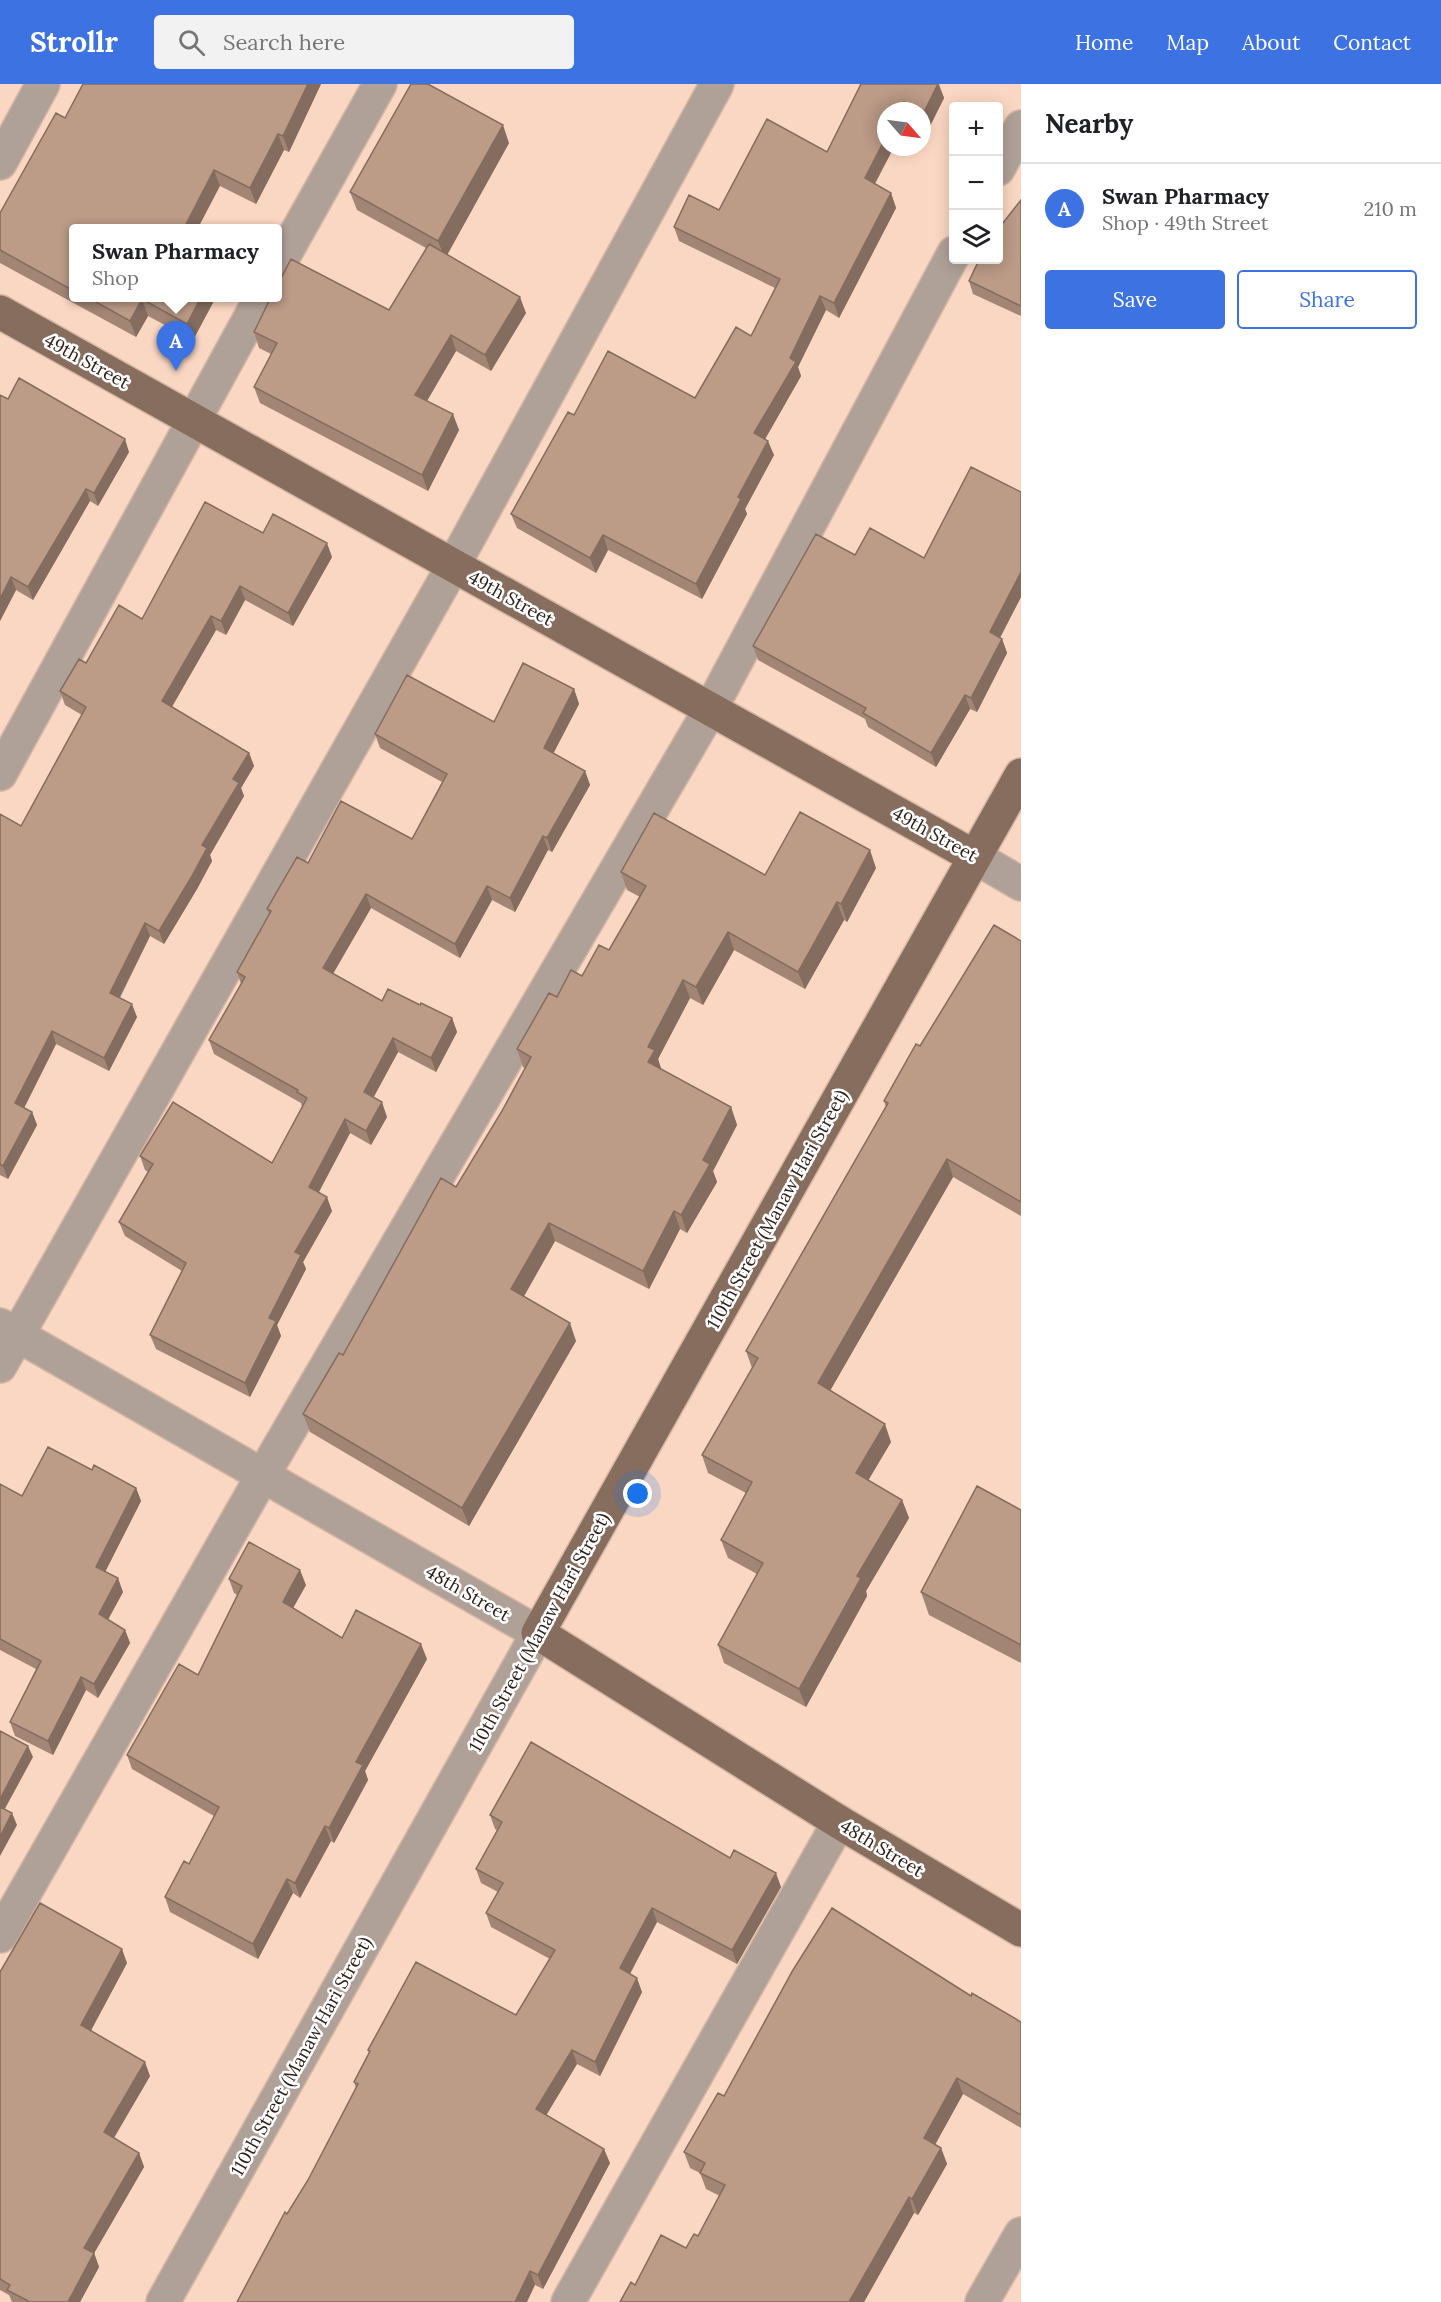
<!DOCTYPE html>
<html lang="en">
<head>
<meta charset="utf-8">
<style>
  body { margin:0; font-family:Lora,serif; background:#f2f2f2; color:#202124 }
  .controls { position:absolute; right:18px; top:18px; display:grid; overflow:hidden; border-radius:6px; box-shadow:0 3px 15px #0003 }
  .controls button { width:54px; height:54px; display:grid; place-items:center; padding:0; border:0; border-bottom:2px solid #e0e0e0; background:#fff; color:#202124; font:30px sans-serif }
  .compass { position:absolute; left:877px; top:18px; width:54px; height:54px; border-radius:50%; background:#fff; box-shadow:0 3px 15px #0003; rotate:118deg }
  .you { position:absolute; left:638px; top:1410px; width:21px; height:21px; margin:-15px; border:4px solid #fff; border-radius:50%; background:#1a73e8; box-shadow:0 0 0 9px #1a73e833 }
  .badge { display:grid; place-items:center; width:39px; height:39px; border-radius:50%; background:#3d72e2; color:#fff; font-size:20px; font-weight:700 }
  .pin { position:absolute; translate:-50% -50px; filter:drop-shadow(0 2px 3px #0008) }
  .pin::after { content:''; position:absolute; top:32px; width:21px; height:18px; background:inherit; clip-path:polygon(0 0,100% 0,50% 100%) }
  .popup { position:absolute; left:69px; top:140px; width:213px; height:78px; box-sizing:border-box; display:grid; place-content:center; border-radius:6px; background:#fff; filter:drop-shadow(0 2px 4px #0005); font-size:20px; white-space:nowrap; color:#757577 }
  .popup b { font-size:22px; color:#202124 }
  .popup::after { content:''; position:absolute; left:50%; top:100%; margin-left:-12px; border:12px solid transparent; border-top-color:#fff }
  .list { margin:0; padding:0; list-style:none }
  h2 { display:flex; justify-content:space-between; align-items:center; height:78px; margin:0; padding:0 24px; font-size:26px }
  h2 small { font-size:20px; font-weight:400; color:#757577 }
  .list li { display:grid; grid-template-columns:39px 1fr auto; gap:18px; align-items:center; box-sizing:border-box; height:90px; padding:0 24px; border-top:2px solid #e0e0e0 }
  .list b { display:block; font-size:22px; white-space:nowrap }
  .list p { margin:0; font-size:20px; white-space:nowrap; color:#757577 }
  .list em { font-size:20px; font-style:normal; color:#757577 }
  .actions { display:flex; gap:12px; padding:18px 24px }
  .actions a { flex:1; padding:14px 0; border:2px solid #3d72e2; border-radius:6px; text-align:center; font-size:21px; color:#3d72e2 }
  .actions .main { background:#3d72e2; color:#fff }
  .icon { flex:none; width:33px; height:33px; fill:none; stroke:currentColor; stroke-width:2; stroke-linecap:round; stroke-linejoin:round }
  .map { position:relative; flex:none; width:1021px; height:2218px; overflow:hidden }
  header { display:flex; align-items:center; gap:36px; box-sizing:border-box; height:84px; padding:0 30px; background:#3d72e2; color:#fff }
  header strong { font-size:28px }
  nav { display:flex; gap:33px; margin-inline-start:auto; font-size:21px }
  .search { width:420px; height:54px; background:#f2f2f2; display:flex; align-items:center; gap:15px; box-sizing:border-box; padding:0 21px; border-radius:6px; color:#757577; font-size:22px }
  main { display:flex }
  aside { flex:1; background:#fff }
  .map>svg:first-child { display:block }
</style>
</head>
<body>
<header>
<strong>Strollr</strong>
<div class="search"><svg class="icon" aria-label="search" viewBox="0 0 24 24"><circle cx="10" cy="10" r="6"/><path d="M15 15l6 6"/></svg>Search here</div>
<nav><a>Home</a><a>Map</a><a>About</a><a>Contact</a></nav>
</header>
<main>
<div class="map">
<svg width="1021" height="2218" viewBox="0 0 1021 2218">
  <rect width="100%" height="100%" fill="#fad7c2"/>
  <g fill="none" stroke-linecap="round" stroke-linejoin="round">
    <g stroke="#d5b6a3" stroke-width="36">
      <path id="minor" d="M0,79l43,-79
        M998,85l23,-42
        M278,182l102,-182
        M0,690l261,-476
        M975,773l46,27
        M0,1241l538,308 -375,669
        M0,1282l453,-800 264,-482
        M0,1852l263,-461 448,-767 243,-455
        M568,2218l271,-480
        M982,2218l39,-68"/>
    </g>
    <g stroke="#d5b6a3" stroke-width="36">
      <path id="major" d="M0,228l975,545
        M1021,691l-483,858 301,189 182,108"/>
    </g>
    <use href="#minor" stroke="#b0a198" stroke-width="33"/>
    <use href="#major" stroke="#876d5d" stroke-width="33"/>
  </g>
  <path fill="#a28574" d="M321,0l-32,68 -5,-2 -28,54 -36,-18 -146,42v69h142l-23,43 -45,-24 -12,21 -136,-74v-50l65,-95z
    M861,0h78l5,14 -14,28 -8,-4v-11h-36v36h8l-19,37 16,9 5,15 -57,110 -13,-8 -28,57 3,9 -36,63 9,16 -29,54 2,5 -45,85 -94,-49 -12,23 -79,-45 -6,-14 63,-99 121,-17 56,-62 24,-48 -96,-47 -5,-14 45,-17 108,-58z
    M509,59l-62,111 79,59 -35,58 -35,-20 -29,50 32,29 -31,61 -168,-88 -6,-16 17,-33 -12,-6 -5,-16 135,-22 37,-62 -69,-38 -7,-18z
    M1021,116v116l-48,-22 -4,-13z
    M0,311l129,57 -31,54 -8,-5 -57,99 -17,-10 -16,31z
    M1021,408v105l-21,41 2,1 5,14 -30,59 -7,-3 -34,58 -68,-40 -3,-8 -107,-59 -5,-14 102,-91 69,3z
    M263,449l69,24 -39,69 -48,-26 -19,35 -10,-5 -44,77 77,46 5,13 -13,22 3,8 -34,59 2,6 -15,28 -33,55 -14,-8 -30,62 17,19 -28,54 -53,-27 -32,64 8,4 5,13 -29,54 -8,-4v-361l21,12 61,-111 -17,-10 -5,-14 26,-28 56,-44z
    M574,605l5,15 -26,49 32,18 5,14 -38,67 -4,-2 -33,62 -23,-12 -32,58 -89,-50 -38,66 49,27 38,4 32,13 5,14 -21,40 -38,-20 -25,45 14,20 -16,28 -21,-12 -31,59 13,19 -29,51 3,7 -29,56 4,11 -31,61 -94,-48 -6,-14 32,-64 -57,-35 -6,-14 29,-50 -3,-2 -5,-14 132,7 30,-56 -1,-4 -87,-49 -5,-14 32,-56 -4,-12 32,-58 -2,-5 41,-46 104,-24 30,-57 -62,-34 -5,-14 119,-12z
    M876,784l-29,54 -3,-2 -39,69 -71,-39 -31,55 -13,-7 -32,61 3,10 70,38 6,18 -24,46 4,11 -30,51 -7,-4 -31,60 -94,-48 -31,55 52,45 -107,185 -159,-94 -7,-18 153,-227 46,-76 23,-43 -2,-1 -6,-18 40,-52 52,-47 31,-53 -13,-7 -6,-18 144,3z
    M1021,857v275l-68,-39 -123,214 61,51 -23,38 34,20 7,18 -43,73 1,5 -61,111 -82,-44 -6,-18 39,-71 -29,-16 -7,-18 25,-47 -38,-20 -6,-18 50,-87 -6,-17 140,-244 -2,-6 36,-55z
    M92,1386l44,18 5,13 -36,71 18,20 -15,28 17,10 5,13 -32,55 -12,-8 -33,65 -38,-19 -5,-14 26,-53 -36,-19v-166l22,12z
    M1021,1426v153l-92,-48 -8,-23z
    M229,1495l77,6 -13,23 49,30 85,21 -62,112 3,9 -34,63 -3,-2 -31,57 -7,-5 -35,66 -88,-47 -5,-15 24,-33 25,-48 -82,-47 -5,-14 71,-80 39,-80 -3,-2z
    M490,1731l291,72 -44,77 -80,-42 -27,52 12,18 -42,84 -23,-12 -31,51 64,48 -67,126 -8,-4 -248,-71 21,-34 48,-92 -2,-6 15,-29 -1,-3 148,-35 34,-56 -59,-32 -5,-14 12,-21 -17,-9 -5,-14 21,-39 -2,-1z
    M127,1879l-36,67 59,46 -36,62 25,15 5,14 -50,86 5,14 -19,35h-68l-3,-7 -9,-5v-318z
    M971,1912l50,26v106l-58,-34 -28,50 6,4 6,16 -29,51 -4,-2 -50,89h-244l15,-17 51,-37 12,-12 22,-40 -14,-7 -6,-16 -10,-5 -6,-16 40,-56z"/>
  <path fill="#846c5e" d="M308,0h13l-32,68 -6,-16z
    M938,0l6,14 -14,28 -6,-14z
    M904,18l4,9h-8z
    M503,41l6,18 -64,116 -7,-18z
    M278,50l6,16 -28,54 -6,-16z
    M886,53v10h8l-24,45 -5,-14z
    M214,86l6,16 -22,42h-14z
    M891,109l5,15 -57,110 -5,-15z
    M820,212l6,14 -28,57 3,9 -41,72 -6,-15z
    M201,213h15l-23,43 -6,-16z
    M520,213l6,16 -35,58 -6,-16z
    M142,215l6,17 -12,21 -6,-16z
    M451,251l5,16 -35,60 -6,-16z
    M453,330l6,16 -31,61 -6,-16z
    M125,355l4,13 -31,54 -4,-13z
    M768,357l6,14 -29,54 2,5 -45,85 -6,-15 42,-87z
    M86,405l4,12 -57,99 -5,-13z
    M603,451l5,15 -12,23 -6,-15z
    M327,459l5,14 -39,69 -5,-13z
    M1021,488v25l-26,50 -5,-15z
    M11,493l5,13 -16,31v-22z
    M240,502l5,14 -19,35 -5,-14z
    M211,532l5,14 -49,85 -5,-14z
    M1002,555l5,14 -30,59 -6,-14z
    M574,605l5,15 -30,58 -5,-14z
    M965,611l5,14 -34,58 -5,-14z
    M249,669l5,13 -13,22 3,8 -34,59 2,6 -15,28 -33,55 -5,-13 43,-86 31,-66z
    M585,687l5,14 -38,67 -5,-14z
    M543,752l5,14 -33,62 -5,-14z
    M870,766l6,18 -29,54 -6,-18z
    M487,802l5,14 -32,58 -5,-14z
    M366,810l5,14 -43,74 -5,-14z
    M837,818l7,18 -39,69 -7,-17z
    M145,839l5,13 -35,70 -5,-13z
    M728,848l6,18 -31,55 -7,-18z
    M683,896l7,18 -32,61 3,9 -6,12 -7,-18v-15z
    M132,920l5,13 -28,54 -5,-13z
    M452,934l5,14 -21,40 -5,-14z
    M52,947l4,13 -36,72 -5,-13z
    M393,954l5,14 -29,54 -5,-14z
    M382,1018l5,15 -16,28 -5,-14z
    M731,1023l6,18 -24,46 4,11 -30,51 -6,-18 22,-55z
    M32,1028l5,13 -29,54 -5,-13z
    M345,1035l5,14 -36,68 -5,-14z
    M947,1075l6,18 -129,224 -6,-18z
    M327,1113l5,14 -29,51 3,7 -29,56 4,11 -31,61 -5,-14 24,-65 26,-66z
    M674,1127l6,18 -31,60 -6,-18z
    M549,1139l6,18 -37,66 -7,-18z
    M570,1239l6,18 -107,185 -7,-18z
    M885,1340l6,18 -29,49 -6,-18z
    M136,1404l5,13 -40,79 -5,-13z
    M902,1416l7,18 -43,73 1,5 -61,111 -7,-18 58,-113z
    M300,1486l6,15 -18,32 -5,-15z
    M118,1494l5,14 -20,36 -4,-14z
    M125,1546l5,13 -32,55 -4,-14z
    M421,1560l6,15 -62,112 3,9 -34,63 -5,-15 27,-66z
    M81,1593l5,13 -33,65 -5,-14z
    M28,1662l5,11 -32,59 -1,-3v-14z
    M12,1729l5,12 -17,31v-19z
    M325,1742l6,15 -31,57 -5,-15z
    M776,1789l5,14 -44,77 -5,-14z
    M287,1795l6,14 -35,66 -5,-15z
    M652,1824l5,14 -32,61 -5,-15z
    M122,1865l5,14 -40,75 -6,-13z
    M637,1894l5,14 -42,84 -5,-14z
    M572,1966l5,14 -36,60 -5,-15z
    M145,1978l5,14 -41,70 -5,-14z
    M957,1994l6,16 -33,60 -6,-16z
    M941,2064l6,16 -29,51 -6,-16z
    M604,2065l6,14 -67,126 -5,-14z
    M139,2069l5,14 -55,95 -5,-14z
    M909,2113l5,16 -50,89h-15z
    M94,2169l5,14 -19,35h-12z
    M530,2187l5,14 -8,17h-12z"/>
  <path fill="#bc9b87" stroke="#846c5e" stroke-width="1.5" d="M83,0h225l-25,52 -5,-2 -28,54 -36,-18 -30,58h-110v63l-74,-41v-37l56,-100 9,5z
    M411,0h17l75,41 -65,116 -88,-49z
    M861,0h77l-14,28 -20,-10 -4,9h-14v26l-21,41 26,15 -57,110 -14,-7 -30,62 6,4 -42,71 14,8 -30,56 3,2 -45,85 -93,-49 -13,23 -79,-44 57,-102 6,3 34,-64 87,47 41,-71 15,9 29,-57 -106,-52 15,-32 30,15 48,-91 60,33z
    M1021,116v106l-52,-25 10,-21h20v-32z
    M429,160l91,53 -35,58 -34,-20 -36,60 38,19 -31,61 -168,-88 23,-44 -23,-11 17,-35h7v-13l13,-25 98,51z
    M87,213h114l-14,27 -45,-25 -12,22z
    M19,294l106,61 -31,54 -8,-4 -58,98 -17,-10 -11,22v-204l8,4z
    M971,383l50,25v80l-31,60 12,7 -31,59 -6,-3 -34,58 -68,-40 3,-5 -113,-62 63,-112 39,21 15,-27 54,30z
    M205,418l58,31 10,-19 54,29 -39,70 -48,-27 -19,35 -10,-5 -49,85 87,52 -16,26 6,4 -37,62 5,3 -15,28 -33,55 -14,-8 -35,70 22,11 -28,54 -52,-27 -37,72 17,9 -29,54 -3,-2v-350l21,12 65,-119 -26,-16 19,-32 7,4 33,-58 23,14z
    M523,579l51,26 -30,59 41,23 -38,67 -4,-2 -33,62 -23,-12 -32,58 -89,-50 -43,74 59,33 6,-12 32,16 1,-2 31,15 -21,40 -38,-20 -29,54 18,10 -16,29 -21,-12 -36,68 18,10 -32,55 6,3 -32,63 7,3 -31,62 -95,-48 36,-72 -67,-41 34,-58 -13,-8 33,-54 99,61 35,-65 -10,-6 1,-2 -89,-50 36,-63 -8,-5 34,-61 -4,-2 30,-52 11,6 33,-62 71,38 35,-65 -72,-40 32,-59 87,47z
    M800,728l70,38 -29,54 -4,-2 -39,70 -70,-40 -32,55 -13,-7 -35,67 7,3 -7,12 83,45 -28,53 7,4 -29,51 -7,-4 -31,60 -94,-48 -38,66 59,34 -108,185 -159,-94 36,-61 4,2 98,-177 15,9 46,-76 29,-54 -14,-8 32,-56 8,4 14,-27 11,6 17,-31 10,5 37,-64 -25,-14 33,-59 111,62z
    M994,841l27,16v261l-74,-43 -129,224 67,41 -29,49 46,27 -45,76 4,2 -62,111 -81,-44 45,-82 -42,-23 31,-58 -50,-27 56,-97 -12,-7 142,-248 -4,-2 32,-57 4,2z
    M48,1363l44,23 2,-5 42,23 -40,79 22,11 -19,36 26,16 -31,54 -13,-7 -33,64 -38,-19 31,-61 -41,-22v-155l22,12z
    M977,1402l44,24v135l-100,-53z
    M249,1458l51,28 -17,32 59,36 14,-28 65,34 -65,118 7,3 -34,63 -4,-2 -30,57 -8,-4 -34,65 -88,-47 19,-36 5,3 30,-57 -92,-52 52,-91 19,11 44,-89 -13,-7z
    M0,1647l28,15 -28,53z
    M531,1658l199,116 4,-8 42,23 -44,77 -80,-42 -32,60 17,10 -42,84 -23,-12 -36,59 68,40 -66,126 -8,-4 -15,31h-278l48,-90 2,2 21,-34 50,-96 -4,-2 16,-31 -2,-1 48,-88 100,53 39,-65 -69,-37 17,-30 -27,-14 26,-47 -12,-7z
    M0,1723l12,6 -12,24z
    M40,1819l82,46 -41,76 64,37 -41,70 35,21 -55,95 10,5 -26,49h-38l-23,-12 3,-5 -10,-6v-307z
    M832,1824l139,88 1,-3 49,29v93l-64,-37 -33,60 17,10 -29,51 -3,-2 -60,105h-229l11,-20 4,3 26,-50 25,13 8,-14 4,2 27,-51 -25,-12 5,-10 -21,-11 34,-59 6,3 69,-126z"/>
  <g text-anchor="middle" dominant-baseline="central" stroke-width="5" stroke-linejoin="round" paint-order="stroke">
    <g font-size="18" fill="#2b1e17" stroke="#fff">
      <text transform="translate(87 277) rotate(29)">49th Street</text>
      <text transform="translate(511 514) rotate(29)">49th Street</text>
      <text transform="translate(935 750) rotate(29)">49th Street</text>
      <text transform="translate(777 1125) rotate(-61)">110th Street (Manaw Hari Street)</text>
      <text transform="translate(468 1509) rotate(30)">48th Street</text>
      <text transform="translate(539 1548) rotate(-61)">110th Street (Manaw Hari Street)</text>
      <text transform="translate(882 1764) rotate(31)">48th Street</text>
      <text transform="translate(301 1972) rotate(-61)">110th Street (Manaw Hari Street)</text>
    </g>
  </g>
</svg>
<div class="controls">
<button>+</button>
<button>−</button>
<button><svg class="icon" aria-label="layers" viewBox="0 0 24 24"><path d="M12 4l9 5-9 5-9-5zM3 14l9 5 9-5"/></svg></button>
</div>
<svg class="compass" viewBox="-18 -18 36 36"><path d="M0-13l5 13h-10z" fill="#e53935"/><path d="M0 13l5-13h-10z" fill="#757577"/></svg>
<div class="you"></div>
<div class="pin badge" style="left:176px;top:287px">A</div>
<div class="popup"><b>Swan Pharmacy</b>Shop</div>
</div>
<aside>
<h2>Nearby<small></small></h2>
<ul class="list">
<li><span class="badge">A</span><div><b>Swan Pharmacy</b><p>Shop · 49th Street</p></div><em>210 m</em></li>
</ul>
<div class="actions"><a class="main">Save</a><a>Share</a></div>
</aside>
</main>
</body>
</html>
